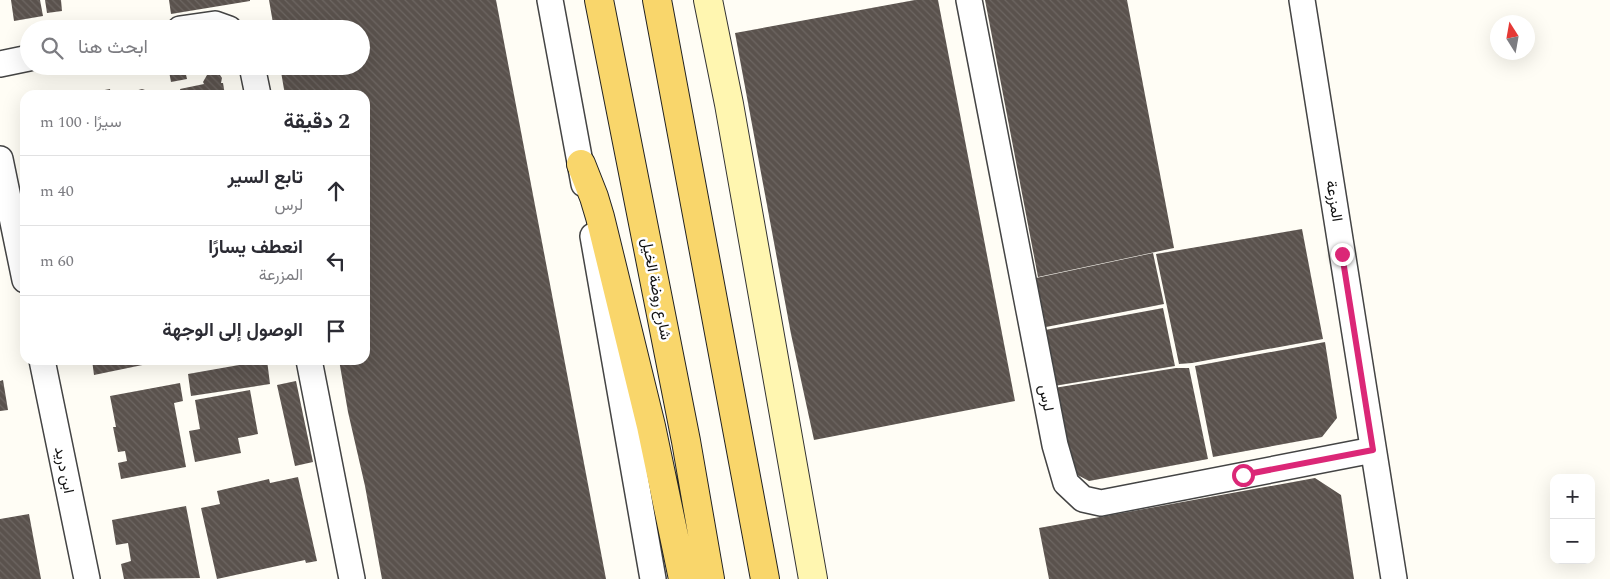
<!DOCTYPE html>
<html lang="ar">
<head>
<meta charset="utf-8">
<style>
  body { margin:0; font-family:Spectral,Vazirmatn,serif; background:#f2f2f3; color:#2b2b33; direction:rtl }
  .controls { position:absolute; right:15px; bottom:15px; display:grid; overflow:hidden; border-radius:10px; box-shadow:0 5px 20px #0002 }
  .controls button { width:45px; height:45px; display:grid; place-items:center; padding:0; border:0; border-bottom:1px solid #e1e1e2; background:#fff; color:#2b2b33; font:25px sans-serif }
  .compass { position:absolute; left:1490px; top:15px; width:45px; height:45px; border-radius:50%; background:#fff; box-shadow:0 5px 20px #0002; rotate:349deg }
  .stop { position:absolute; width:15px; height:15px; margin:-11px; border:4px solid #db2777; border-radius:50%; background:#fff }
  .stop.end { background:#db2777; border-color:#fff; box-shadow:0 1px 5px #0008 }
  .list { margin:0; padding:0; list-style:none }
  h2 { display:flex; justify-content:space-between; align-items:center; height:65px; margin:0; padding:0 20px; font-size:21px }
  h2 small { font-size:16px; font-weight:400; color:#7c7c81 }
  .list li { display:grid; grid-template-columns:32px 1fr auto; gap:15px; align-items:center; box-sizing:border-box; height:70px; padding:0 20px; border-top:1px solid #e1e1e2 }
  .list b { display:block; font-size:19px; white-space:nowrap }
  .list p { margin:0; font-size:16px; white-space:nowrap; color:#7c7c81 }
  .list em { font-size:16px; font-style:normal; color:#7c7c81 }
  .icon { flex:none; width:28px; height:28px; fill:none; stroke:currentColor; stroke-width:2; stroke-linecap:round; stroke-linejoin:round }
  .map { position:relative; flex:none; width:1610px; height:579px; overflow:hidden; direction:ltr }
  .search { position:absolute; background:#fff; box-shadow:0 5px 20px #0002; left:20px; top:20px; width:350px; height:55px; display:flex; align-items:center; gap:12px; box-sizing:border-box; padding:0 18px; border-radius:28px; color:#7c7c81; font-size:19px }
  .panel { position:absolute; background:#fff; box-shadow:0 5px 20px #0002; left:20px; top:90px; width:350px; height:275px; border-radius:15px; direction:rtl }
  .map>svg:first-child { display:block }
</style>
</head>
<body>
<div class="map">
<svg width="1610" height="579" viewBox="0 0 1610 579">
  <defs>
    <pattern id="building-back-hatch" width="6" height="6" patternUnits="userSpaceOnUse" patternTransform="scale(1.25)"><rect width="6" height="6" fill="#5a524d"/><path d="M-1 5l2 2M0 0l6 6M5-1l2 2" fill="none" stroke="#6d6662"/></pattern>
  </defs>
  <rect width="100%" height="100%" fill="#fffdf5"/>
  <path fill="url(#building-back-hatch)" d="M11,0h29l3,16 -29,5z
    M45,0h16l1,11 -15,2z
    M169,0h81v1l-79,13z
    M269,0h227l110,579h-224l-17,-93 -17,-74 -9,-52h26v-265h-80l-5,-29h81v-37h-87z
    M915,0h23l77,401 -201,39 -23,-106 -56,-301z
    M985,0h142l47,248 -136,29z
    M168,66h16l3,13 -16,3z
    M214,74l6,1 2,3 -1,5h2l2,12h-44l-1,-6 24,-5 -1,-2 4,-7z
    M110,89l1,6h-28v-1z
    M142,89l6,2 1,4h-17l3,-4z
    M172,90l1,5h-21v-1z
    M1302,229l21,110 -131,24 -13,1 -23,-110z
    M1153,253l11,51 -118,23 -10,-49z
    M1163,308l12,58 -121,20 -9,-56z
    M1325,342l12,76 -15,19 -109,20 -18,-91z
    M92,360h65v2l-63,13z
    M267,360l3,24 -79,12 -3,-22z
    M1176,368h13l19,91 -119,22 -23,-12 -12,-81z
    M3,380l5,30 -8,1v-30z
    M296,381l17,81 -18,4 -18,-81z
    M180,383l3,18 -9,2 12,64 -65,12 -3,-16 9,-2 -2,-10 -7,1 -5,-25h3l-6,-31z
    M250,390l8,44 -20,4 3,15 -46,9 -6,-31 11,-2 -5,-29z
    M298,477l19,84 -11,2 -1,-3 -88,19 -16,-71 19,-4 -3,-13 52,-12 1,4z
    M1315,478l26,17 13,84h-305l-10,-51z
    M186,506l14,72 -76,1 -3,-15 10,-3 -3,-18 -12,2 -4,-25z
    M29,514l12,65h-41v-60z"/>
  <g fill="none" stroke-linecap="round" stroke-linejoin="round">
    <g stroke="#444" stroke-width="28">
      <path id="street" d="M550,0l34,184
        M969,0l86,445 11,38 17,16 18,4 272,-53
        M1302,0l92,579
        M180,29l35,-5 14,5
        M0,64l29,-6
        M252,66l6,29
        M0,159l25,121
        M593,236l60,343
        M42,360l45,219
        M309,360l43,219"/>
    </g>
    <g stroke="#333" stroke-width="30">
      <path id="secondary" d="M708,0l21,104 84,475"/>
    </g>
    <g stroke="#222" stroke-width="30">
      <path id="primary" d="M599,0l87,441 24,138
        M657,0l108,579
        M581,164l13,33 6,20 51,209 32,153"/>
    </g>
    <use href="#street" stroke="#fff" stroke-width="25"/>
    <use href="#secondary" stroke="#fff6b0" stroke-width="28"/>
    <use href="#primary" stroke="#f9d66b" stroke-width="28"/>
  </g>
  <g fill="none" stroke-linecap="round" stroke-linejoin="round">
    <path stroke="#db2777" stroke-width="6" d="M1243,475l130,-25 -31,-196"/>
  </g>
  <g text-anchor="middle" dominant-baseline="central" stroke-width="5" stroke-linejoin="round" paint-order="stroke">
    <g font-size="15" fill="#111" stroke="#fff">
      <text transform="translate(1334 201) rotate(81)">المزرعة</text>
      <text transform="translate(656 289) rotate(79)">شارع روضة الخيل</text>
      <text transform="translate(1046 398) rotate(79)">لرس</text>
      <text transform="translate(64 470) rotate(78)">ابن دريد</text>
    </g>
  </g>
</svg>
<div class="controls">
<button>+</button>
<button>−</button>
</div>
<svg class="compass" viewBox="-18 -18 36 36"><path d="M0-13l5 13h-10z" fill="#e53935"/><path d="M0 13l5-13h-10z" fill="#7c7c81"/></svg>
<div class="stop" style="left:1243px;top:475px"></div>
<div class="stop end" style="left:1342px;top:254px"></div>
<div class="search"><svg class="icon" aria-label="search" viewBox="0 0 24 24"><circle cx="10" cy="10" r="6"/><path d="M15 15l6 6"/></svg>ابحث هنا</div>
<section class="panel">
<h2>2 دقيقة<small>سيرًا · 100 m</small></h2>
<ul class="list">
<li><svg class="icon" aria-label="ahead" viewBox="0 0 24 24"><path d="M12 20V5M6 11l6-6 6 6"/></svg><div><b>تابع السير</b><p>لرس</p></div><em>40 m</em></li>
<li><svg class="icon" aria-label="left" viewBox="0 0 24 24"><path d="M17 20v-9H6M10 6l-5 5 5 5"/></svg><div><b>انعطف يسارًا</b><p>المزرعة</p></div><em>60 m</em></li>
<li><svg class="icon" aria-label="arrive" viewBox="0 0 24 24"><path d="M6 21V4h12l-3 4 3 4H6"/></svg><div><b>الوصول إلى الوجهة</b></div></li>
</ul>
</section>
</div>
</body>
</html>
